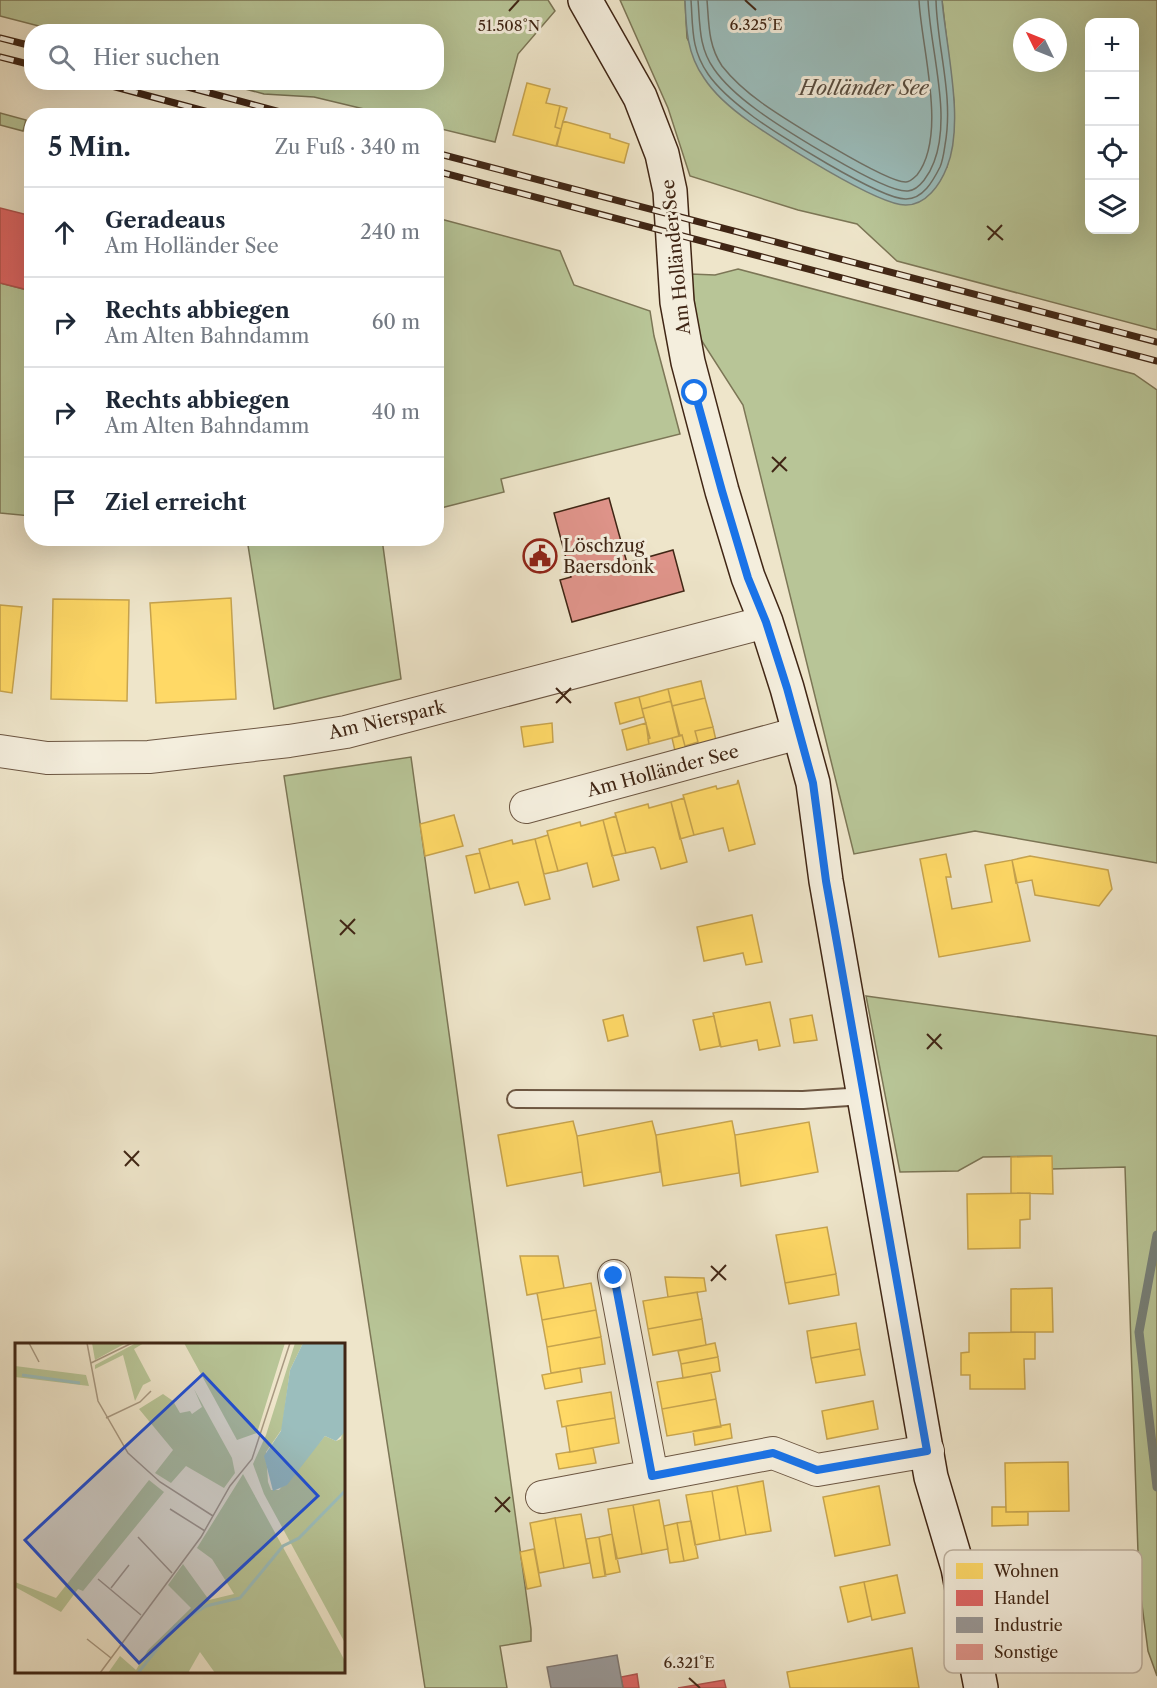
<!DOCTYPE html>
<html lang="de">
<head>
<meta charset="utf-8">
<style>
  body { margin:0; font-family:"Libre Caslon Text",serif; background:#f6f6f7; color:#1f2937 }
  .controls { position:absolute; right:18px; top:18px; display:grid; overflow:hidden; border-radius:12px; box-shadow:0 6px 24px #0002 }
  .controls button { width:54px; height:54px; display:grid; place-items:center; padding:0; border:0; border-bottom:2px solid #e0e1e3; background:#fff; color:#1f2937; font:30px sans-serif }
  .compass { position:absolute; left:1013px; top:18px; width:54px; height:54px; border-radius:50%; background:#fff; box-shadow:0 6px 24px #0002; rotate:313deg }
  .stop { position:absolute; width:18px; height:18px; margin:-14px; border:4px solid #1a73e8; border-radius:50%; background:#fff }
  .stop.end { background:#1a73e8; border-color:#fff; box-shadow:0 2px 6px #0008 }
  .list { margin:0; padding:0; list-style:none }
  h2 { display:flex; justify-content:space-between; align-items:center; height:78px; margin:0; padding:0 24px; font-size:26px }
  h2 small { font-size:20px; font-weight:400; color:#747a83 }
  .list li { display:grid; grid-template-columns:39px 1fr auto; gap:18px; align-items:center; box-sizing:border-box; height:90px; padding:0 24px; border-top:2px solid #e0e1e3 }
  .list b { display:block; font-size:22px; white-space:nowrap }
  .list p { margin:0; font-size:20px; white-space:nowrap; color:#747a83 }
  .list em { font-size:20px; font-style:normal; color:#747a83 }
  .icon { flex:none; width:33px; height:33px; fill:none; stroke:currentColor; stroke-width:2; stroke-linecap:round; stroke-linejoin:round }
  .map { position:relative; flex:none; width:1157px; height:1688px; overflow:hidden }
  .search { position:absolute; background:#fff; box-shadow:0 6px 24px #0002; left:24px; top:24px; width:420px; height:66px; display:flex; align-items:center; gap:15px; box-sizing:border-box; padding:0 21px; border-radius:24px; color:#747a83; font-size:22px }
  .panel { position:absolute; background:#fff; box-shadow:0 6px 24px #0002; left:24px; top:108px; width:420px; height:438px; border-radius:24px }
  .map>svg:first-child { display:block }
</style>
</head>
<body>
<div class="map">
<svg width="1157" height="1688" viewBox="0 0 1157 1688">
  <rect width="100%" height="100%" fill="#eee5ca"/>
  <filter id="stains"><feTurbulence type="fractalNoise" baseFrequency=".00333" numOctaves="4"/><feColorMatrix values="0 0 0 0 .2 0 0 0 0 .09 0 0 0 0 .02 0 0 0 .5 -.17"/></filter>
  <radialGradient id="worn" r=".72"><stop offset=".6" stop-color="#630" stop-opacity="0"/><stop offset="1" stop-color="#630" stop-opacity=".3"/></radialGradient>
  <path fill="#b8c597" stroke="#7c7656" stroke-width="1.5" fill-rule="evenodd" d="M0,0h548l7,11 -37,43 -23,88 -58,-14 -1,-12 -47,-1 -75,-18 -50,-3 -41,-11 213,-1v-50h-374l-62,-16z
    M620,0h65l2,38 33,59 29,24 51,32 147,14 6,-28 1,-37 -12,-102h215v330l-260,-69 -40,-37 -59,-14 -108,-34 -22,-68zM1090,22h44v208h-44zM1022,27h36v36h-36z
    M0,113l26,7 -3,11 -23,-6z
    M437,218l123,33 14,34 76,26 4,25 26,98 -179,45 3,13 -67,17z
    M738,269l396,105 23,16v473l-182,-32 -121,23 -111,-449 -45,-70 -7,-61 24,1z
    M0,283l31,8v225l-31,-3z
    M247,539h135l19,140 -127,30z
    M411,757l120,872v12l-31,5 7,42h-82l-141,-912z
    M866,996l291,40v640l-9,-25 -9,-69 -14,-415 -73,2 -1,-13 -68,1 -25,14 -58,1z"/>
  <path fill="#9bbebd" stroke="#77817a" stroke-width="1.5" d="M685,0h257c4,47 23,123 5,167 -7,18 -21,38 -41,38 -28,1 -130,-65 -156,-83 -17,-12 -35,-27 -46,-44 -17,-24 -18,-49 -19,-78z"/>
  <path fill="#ffd966" stroke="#c6a34e" stroke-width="1.5" d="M527,83l23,6 -4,14 14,3 -5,21 6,2 -5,17 -43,-11z
    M560,106l7,2 -6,21 -6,-2z
    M563,121l47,13v4l19,6 -5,19 -67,-17z
    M231,598l5,101 -80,4 -6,-100z
    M53,599l76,1 -2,101 -76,-2z
    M0,605l22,2 -10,86 -12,-2z
    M701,681l4,17 -33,8 -4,-17z
    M668,689l3,12 -29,8 -3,-12z
    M639,697l5,20 -24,7 -5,-21z
    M705,698l8,29 -18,4 3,11 -13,4 -3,-11 -3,1 -7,-30z
    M671,701l9,35 -31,8 -1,-5 2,-1 -8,-29z
    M552,723l1,19 -29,5 -3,-20z
    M646,723l3,21 -22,6 -5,-20z
    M713,727l4,18 -41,10 -4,-17 10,-3 3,11 13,-4 -3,-11z
    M738,780l17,64 -26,7 -6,-23 -29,7 -11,-40 33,-9 1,3 20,-5z
    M684,798l10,37 -14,4 -9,-37z
    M671,802l16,60 -26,7 -6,-21 -2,-1 -27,6 -11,-40 33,-9 1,4z
    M454,815l9,31 -38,10 -5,-32z
    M616,816l10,37 -14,3 -9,-36z
    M603,820l16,60 -26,7 -6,-24 -29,8 -11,-40 33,-9 1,4z
    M548,835l10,36 -14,3 -9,-35z
    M535,839l15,60 -25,6 -7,-23 -28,7 -11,-40 33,-9 1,4z
    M480,853l10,36 -15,4 -9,-37z
    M946,854l5,23h-5l6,32 40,-7 -7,-37 27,-5 18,81 -91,16 -19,-98z
    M1030,856l78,14 4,19 -13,17 -64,-11 -3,-15 -16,3 -4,-23z
    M752,915l10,47 -16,3 -3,-12 -39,8 -7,-34z
    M770,1002l10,44 -21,4 -2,-10 -36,7 -8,-34z
    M623,1015l5,21 -20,5 -5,-21z
    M812,1015l5,25 -23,3 -4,-24z
    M714,1016l6,30 -20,4 -7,-30z
    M573,1121l4,15 5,36 -75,14 -9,-51z
    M652,1121l4,15 4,36 -76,14 -7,-50z
    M731,1121h1l3,15 4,37 -76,13 -7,-51z
    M809,1122l9,50 -77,14 -6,-51z
    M1052,1156l1,38 -42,-1v-36z
    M1030,1193v26l-10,1v28l-52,1 -1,-55z
    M827,1227l9,47 -51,9 -9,-48z
    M520,1256h38l6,32 -37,7z
    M836,1274l3,21 -50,9 -4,-21z
    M665,1277l39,1 2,13 -38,6z
    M591,1283l5,27 -54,10 -5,-27z
    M1052,1288l1,44h-42v-43z
    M697,1292l5,27 -54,10 -5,-28z
    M596,1310l5,27 -54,10 -5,-27z
    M702,1319l4,26 -53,10 -5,-26z
    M856,1323l4,26 -49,9 -4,-27z
    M1035,1332v27h-11l1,30h-55v-14h-9v-22l8,-1v-19z
    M601,1337l4,27 -54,9 -4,-26z
    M715,1343l3,14 -37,7 -3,-13z
    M860,1349l5,26 -49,8 -5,-25z
    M718,1357l2,14 -37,7 -2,-14z
    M580,1368l2,14 -37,7 -3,-14z
    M711,1373l5,26 -54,10 -5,-27z
    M611,1392l4,26 -53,9 -5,-26z
    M716,1399l5,28 -54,9 -5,-27z
    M873,1401l5,28 -51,10 -5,-28z
    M615,1418l4,25 -49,9 -4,-26z
    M730,1424l2,14 -37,7 -2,-14z
    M593,1448l3,15 -37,6 -3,-15z
    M1068,1462l1,49 -63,1 -1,-49z
    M763,1481l8,50 -25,4 -9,-49z
    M737,1486l9,49 -26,5 -8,-49z
    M879,1486l11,59 -55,11 -12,-59z
    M712,1491l8,49 -25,5 -9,-50z
    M659,1500l9,49 -26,5 -9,-49z
    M633,1505l9,49 -26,5 -8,-50z
    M992,1507h14v5h22v13l-36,1z
    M581,1514l9,49 -26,5 -9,-50z
    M555,1518l9,50 -25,5 -9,-50z
    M691,1521l7,37 -14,3 -7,-38z
    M677,1523l7,38 -14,2 -6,-37z
    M612,1534l8,38 -15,3 -6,-38z
    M599,1537l7,39 -13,2 -7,-39z
    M534,1549l7,37 -14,3 -7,-37z
    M897,1575l8,38 -33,7 -8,-38z
    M864,1582l7,34 -23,6 -8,-35z
    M912,1648l7,40h-129l-3,-16z"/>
  <path fill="#e06666" stroke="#b0534e" stroke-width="1.5" d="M0,208l32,8v75l-32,-8z
    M637,1674l2,14h-16l-2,-11z
    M724,1680l2,8h-48z"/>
  <path fill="#999" stroke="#7e7671" stroke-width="1.5" d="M617,1655l6,33h-72l-4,-21z"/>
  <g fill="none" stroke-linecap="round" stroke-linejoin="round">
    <path stroke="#6e7269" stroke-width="1.5" d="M691,0c2,29 0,49 17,74 11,16 27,29 43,41 22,17 130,85 155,84 17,0 27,-18 34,-32 3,-7 4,-15 5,-22 9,-49 -8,-97 -9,-145
      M698,0c2,26 1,48 16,69 11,16 28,30 43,41 22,16 128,84 151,81 12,-1 22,-18 26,-29 18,-46 -4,-113 -6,-162
      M707,0c2,24 1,45 15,66 11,14 26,27 40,37 20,14 124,80 144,79 4,0 8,-4 11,-7 31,-40 4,-128 2,-175"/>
    <path stroke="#77817a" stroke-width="9" d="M1157,1235l-18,97 18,155"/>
  </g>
  <path fill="#df948a" stroke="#402615" stroke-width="1.5" d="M609,498l18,65 46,-13 11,41 -112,31 -12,-42 11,-3 -17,-64z"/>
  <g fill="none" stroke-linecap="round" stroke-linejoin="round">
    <g stroke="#6c5642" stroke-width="20">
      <path id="lane" d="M516,1099l287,1 61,-4"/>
    </g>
    <g stroke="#6c5642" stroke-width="34">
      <path id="street" d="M0,751l47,7 102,-1 140,-16 57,-9 420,-110
        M526,807l273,-74
        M614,1276l38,200
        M542,1497l231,-44 44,17 111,-19"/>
    </g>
    <g stroke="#402615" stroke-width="36">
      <path id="secondary" d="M585,0l55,97 22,57 8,37 7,111 11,60 34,129 26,86 18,45 21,66 26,95 13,98 105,596 27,91 23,120"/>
    </g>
    <use href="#lane" stroke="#f4eedd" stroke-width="16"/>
    <use href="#street" stroke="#f4eedd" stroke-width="32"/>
    <use href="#secondary" stroke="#f4eedd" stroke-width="33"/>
    <g stroke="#402615" stroke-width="7">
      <path id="rail" d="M0,38l32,8
        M0,57l32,8
        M97,82l126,34
        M169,82l126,34
        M436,153l721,189
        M436,171l721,190"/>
    </g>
    <use href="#rail" stroke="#f4eedd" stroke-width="4.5" stroke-dasharray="14" stroke-linecap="butt"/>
  </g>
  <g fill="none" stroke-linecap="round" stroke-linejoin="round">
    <path stroke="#1a73e8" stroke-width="8" d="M614,1276l38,200 121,-23 44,17 110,-19 -101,-570 -13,-98 -26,-95 -21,-66 -18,-44 -26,-87 -27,-98"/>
  </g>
  <path fill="none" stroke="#402615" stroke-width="2" d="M745,0l11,10M509,11l10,-11M987,226l16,14M988,240l14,-15M772,457l15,14M772,472l14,-15M556,688l15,15M556,703l15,-15M340,920l15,14M340,935l15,-16M927,1034l15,15M927,1049l14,-15M124,1151l15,15M125,1166l14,-15M711,1266l15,14M711,1281l15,-16M495,1497l15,15M495,1512l15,-15M689,1678l11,10"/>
  <defs>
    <g id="civic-ring" transform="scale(1.725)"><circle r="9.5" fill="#f4eedd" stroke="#8f2418" stroke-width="1.5"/><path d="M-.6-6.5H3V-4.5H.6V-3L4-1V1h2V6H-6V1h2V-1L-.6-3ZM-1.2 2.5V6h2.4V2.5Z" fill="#8f2418"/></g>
  </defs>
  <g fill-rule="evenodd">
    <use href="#civic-ring" x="540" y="556"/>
  </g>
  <g text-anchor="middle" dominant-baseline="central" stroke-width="6" stroke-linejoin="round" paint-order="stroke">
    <g font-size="18" fill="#402615" stroke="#f4eedd">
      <text transform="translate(676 257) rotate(-96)">Am Holländer See</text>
      <text transform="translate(387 720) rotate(-13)">Am Nierspark</text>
      <text transform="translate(663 771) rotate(-15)">Am Holländer See</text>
    </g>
    <g font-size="18" fill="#402615" stroke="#f4eedd" text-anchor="start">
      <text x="563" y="546">Löschzug<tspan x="563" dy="21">Baersdonk</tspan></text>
    </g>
    <g font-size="20" font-style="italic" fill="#574c3f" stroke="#f4eedd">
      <text x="864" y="88">Holländer See</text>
    </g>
  </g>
  <g transform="translate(15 1343)">
    <rect width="330" height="330" fill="#eee5ca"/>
    <path d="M77,0h34l-31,17zM121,0h8l-10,6 17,32 -8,4 -8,16 -12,-46 -28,14v-4zM169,0h101l-28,90 -20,7zM280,0h8l-13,27 -8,59 -16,23 2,30 3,8h8l46,-54 11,5 5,-2 4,-24v228l-81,-149 -11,-30 13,-29zM0,23l71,9 3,11 -74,-9zM179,46l38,69 3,15 -11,15 -38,-22 -15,17 -16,-10 18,-23 -34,-41 24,-15 10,7 7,12 10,-2 2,3 10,-7zM228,131l102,187v12h-130l-15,-21 -12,21h-80l12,-17 16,14 12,-20 43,-42 -23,-23 15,-21 26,36 25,-6 -22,-35 -15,-11zM134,137l15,12 -81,99 -5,-2 -17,23 -46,-25v-5l41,16z" fill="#b8c597"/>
    <path d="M288,0h42l-1,90 -8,8 -11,-5 -38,49 -14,6 -9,-35 17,-25 9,-61z" fill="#9bbebd"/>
    <path fill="none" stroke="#9bbebd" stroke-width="3" d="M7,32l58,8M123,330l37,-47 31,-20 34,-8 43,-52 16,-8 46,-47"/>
    <path fill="none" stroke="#a89982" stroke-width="1.5" d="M14,0l10,19M72,0l11,58 30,52 32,29 53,34M76,20l41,-20M91,75l34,-16 11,-11M155,166l35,22M123,194l34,36M83,236l43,36M96,245l18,-23M72,296l24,19M85,330l101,-136 29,-51 22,-27 38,-116"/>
    <path fill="#1d4ed8" fill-opacity="0.15" stroke="#1d4ed8" stroke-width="3" d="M188,31l115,122 -179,167 -114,-123z"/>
    <rect width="330" height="330" fill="none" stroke="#402615" stroke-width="3"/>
  </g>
  <rect x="944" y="1550" width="198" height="123" rx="9" fill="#f4eedd" stroke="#beb2a1" stroke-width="1.5"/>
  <rect x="956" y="1563" width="27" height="16" fill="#ffd966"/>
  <rect x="956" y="1590" width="27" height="16" fill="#e06666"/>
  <rect x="956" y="1617" width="27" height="16" fill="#999"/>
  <rect x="956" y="1644" width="27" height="16" fill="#df948a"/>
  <g font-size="16" fill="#402615">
    <text x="994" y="1577">Wohnen</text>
    <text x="994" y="1604">Handel</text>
    <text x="994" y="1631">Industrie</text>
    <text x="994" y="1658">Sonstige</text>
  </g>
  <g font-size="15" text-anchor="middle" fill="#402615" stroke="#f4eedd" stroke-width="6" stroke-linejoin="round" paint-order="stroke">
    <text x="756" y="30">6.325°E</text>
    <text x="509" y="31">51.508°N</text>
    <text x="689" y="1668">6.321°E</text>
  </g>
  <rect width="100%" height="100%" filter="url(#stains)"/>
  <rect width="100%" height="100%" fill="url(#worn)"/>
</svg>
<div class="controls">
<button>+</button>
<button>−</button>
<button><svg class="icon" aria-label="locate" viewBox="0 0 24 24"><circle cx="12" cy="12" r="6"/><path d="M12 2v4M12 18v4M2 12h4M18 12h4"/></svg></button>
<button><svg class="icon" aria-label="layers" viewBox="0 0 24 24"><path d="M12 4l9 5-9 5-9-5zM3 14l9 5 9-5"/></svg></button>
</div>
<svg class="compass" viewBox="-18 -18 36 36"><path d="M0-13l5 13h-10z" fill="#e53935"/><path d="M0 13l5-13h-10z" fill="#747a83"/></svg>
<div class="stop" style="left:695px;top:393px"></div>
<div class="stop end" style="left:614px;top:1276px"></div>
<div class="search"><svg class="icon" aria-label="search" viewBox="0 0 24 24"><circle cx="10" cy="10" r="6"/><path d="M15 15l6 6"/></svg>Hier suchen</div>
<section class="panel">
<h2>5 Min.<small>Zu Fuß · 340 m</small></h2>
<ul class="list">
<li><svg class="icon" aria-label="ahead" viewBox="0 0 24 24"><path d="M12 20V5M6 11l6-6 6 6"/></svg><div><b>Geradeaus</b><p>Am Holländer See</p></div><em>240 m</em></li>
<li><svg class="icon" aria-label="right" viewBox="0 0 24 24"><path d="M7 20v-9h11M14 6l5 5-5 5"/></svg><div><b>Rechts abbiegen</b><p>Am Alten Bahndamm</p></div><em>60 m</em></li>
<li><svg class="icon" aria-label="right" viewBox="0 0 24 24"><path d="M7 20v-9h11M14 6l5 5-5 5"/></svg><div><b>Rechts abbiegen</b><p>Am Alten Bahndamm</p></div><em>40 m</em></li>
<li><svg class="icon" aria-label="arrive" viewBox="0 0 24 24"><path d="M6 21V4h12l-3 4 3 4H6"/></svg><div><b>Ziel erreicht</b></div></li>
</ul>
</section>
</div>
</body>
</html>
